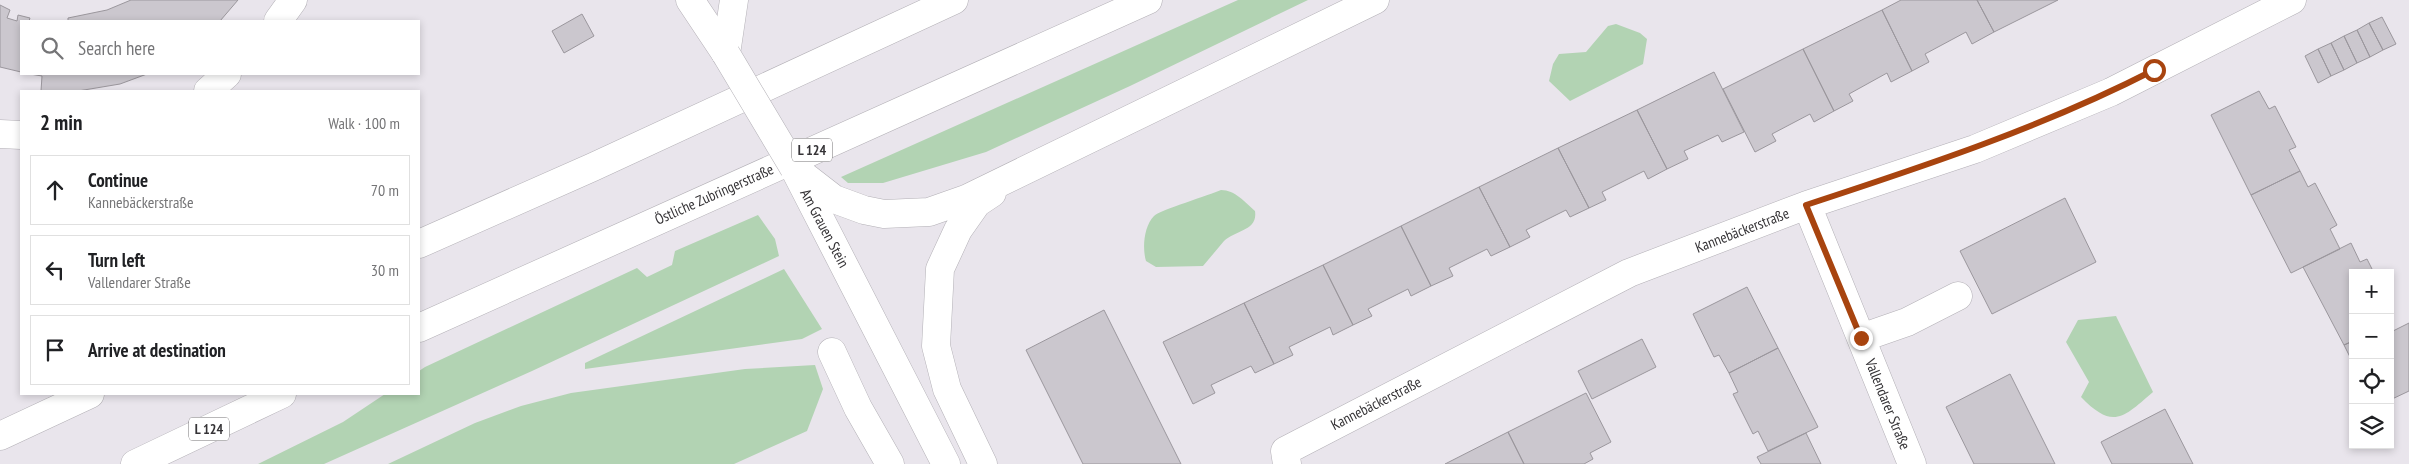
<!DOCTYPE html>
<html lang="en">
<head>
<meta charset="utf-8">
<style>
  body { margin:0; font-family:"PT Sans Narrow",sans-serif; background:#f2f2f2; color:#202124 }
  .controls { position:absolute; right:15px; bottom:15px; display:grid; overflow:hidden; border-radius:0px; box-shadow:0 2px 8px #0003 }
  .controls button { width:45px; height:45px; display:grid; place-items:center; padding:0; border:0; border-bottom:1px solid #e0e0e0; background:#fff; color:#202124; font:25px sans-serif }
  .stop { position:absolute; width:15px; height:15px; margin:-11px; border:4px solid #a8440f; border-radius:50%; background:#fff }
  .stop.end { background:#a8440f; border-color:#fff; box-shadow:0 1px 5px #0008 }
  .list { margin:0; padding:0; list-style:none }
  h2 { display:flex; justify-content:space-between; align-items:center; height:65px; margin:0; padding:0 20px; font-size:21px }
  h2 small { font-size:16px; font-weight:400; color:#757577 }
  .list li { display:grid; grid-template-columns:32px 1fr auto; gap:15px; align-items:center; box-sizing:border-box; height:70px; margin:0 10px 10px; padding:0 10px; border:1px solid #e0e0e0; border-radius:0px }
  .list b { display:block; font-size:19px; white-space:nowrap }
  .list p { margin:0; font-size:16px; white-space:nowrap; color:#757577 }
  .list em { font-size:16px; font-style:normal; color:#757577 }
  .icon { flex:none; width:28px; height:28px; fill:none; stroke:currentColor; stroke-width:2; stroke-linecap:round; stroke-linejoin:round }
  .map { position:relative; flex:none; width:2409px; height:464px; overflow:hidden }
  .search { position:absolute; background:#fff; box-shadow:0 2px 8px #0003; left:20px; top:20px; width:400px; height:55px; display:flex; align-items:center; gap:12px; box-sizing:border-box; padding:0 18px; border-radius:0px; color:#757577; font-size:19px }
  .panel { position:absolute; background:#fff; box-shadow:0 2px 8px #0003; left:20px; top:90px; width:400px; height:305px; border-radius:0px }
  .map>svg:first-child { display:block }
</style>
</head>
<body>
<div class="map">
<svg width="2409" height="464" viewBox="0 0 2409 464">
  <rect width="100%" height="100%" fill="#e9e5ec"/>
  <path fill="#b2d3b3" d="M1238,0h70l-178,86 -144,66 -103,31h-35l-7,-6z
    M1616,24l24,9 7,6 -4,25 -73,37 -21,-20 4,-17 6,-10 27,-2 22,-26z
    M1221,190c14,0 24,12 34,21 3,20 -20,19 -31,30 -7,8 -14,17 -21,25l-47,1 -10,-6c-4,-13 -2,-35 8,-45 6,-6 56,-21 67,-26z
    M758,215l17,24 4,17 -247,115 -208,93h-66l85,-42 42,-28h34v-23l6,-4 212,-99 10,9 25,-12 3,-14z
    M784,269l38,60 -20,10 -217,30v-6z
    M2116,316l37,76c-30,26 -40,38 -72,5l8,-15 -23,-40 12,-22z
    M815,365l8,24 -16,42 -73,33h-346l87,-41 46,-17 50,-13 174,-24z"/>
  <path fill="#cbc7ce" stroke="#9b979d" d="M131,0h107l-18,21h-152v-3l39,-8z
    M1901,0h76l17,32 -22,12 -6,-12 -41,22 4,8 -17,9 -30,-61z
    M1977,0h81l-64,32z
    M0,5l10,5 -3,8 10,3 1,-6 12,3 -1,3h-8v51l-21,-5z
    M1882,10l30,61 -21,11 -4,-9 -38,21 4,7 -19,10 -31,-62z
    M582,14l12,22 -30,17 -12,-22z
    M2382,17l14,27 -13,6 -14,-27z
    M2369,23l14,27 -13,7 -13,-27z
    M2357,30l13,27 -13,6 -13,-27z
    M2344,36l13,27 -13,7 -13,-27z
    M2331,43l13,27 -13,6 -13,-27z
    M1803,49l31,62 -20,11 -4,-8 -38,20 4,7 -21,11 -32,-63z
    M2318,49l13,27 -13,7 -13,-27z
    M1714,72l30,60 -22,10 -4,-7 -34,16 4,8 -21,10 -30,-59z
    M30,74h117l-27,10 -42,7h-37l1,-15z
    M2259,91l10,18 6,-3 21,41 -7,3 11,21 -49,24 -40,-80z
    M1637,110l30,59 -19,10 -4,-8 -42,21 4,8 -17,8 -31,-60z
    M1558,148l31,60 -19,9 -4,-7 -40,20 4,7 -20,10 -31,-60z
    M2300,171l8,16 7,-4 22,42 -7,4 10,20 -49,24 -40,-78z
    M1479,187l31,60 -19,9 -4,-7 -38,19 4,8 -22,10 -30,-60z
    M2065,198l31,64 -104,52 -32,-63z
    M1401,226l30,60 -20,10 -3,-7 -40,20 4,7 -19,9 -30,-60z
    M2351,243l9,19 7,-3 7,14h-21v68l-9,4 -41,-78z
    M1323,265l30,60 -20,10 -3,-8 -41,20 4,8 -19,9 -30,-61z
    M1747,287l31,61 -49,25 -10,-18 -5,2 -21,-43z
    M1244,303l30,61 -19,9 -4,-7 -40,19 4,8 -22,11 -30,-62z
    M1104,310l77,154h-98l-57,-114z
    M2409,323v68l-19,9v-76l3,7z
    M1642,339l14,28 -64,32 -14,-28z
    M2353,341v22l-9,-18z
    M1778,348l40,79 -50,24 -10,-20 -5,3 -20,-40 5,-2 -9,-19z
    M2010,374l45,90h-81l-28,-57z
    M1586,393l25,49 -21,11 3,6 -9,5h-60l-16,-32z
    M2165,409l28,55h-81l-11,-22z
    M1508,432l16,32h-79z
    M1806,433l15,31h-60l-4,-7z"/>
  <g fill="none" stroke-linecap="round" stroke-linejoin="round">
    <g stroke="#b3b0b6" stroke-width="29">
      <path id="minor" d="M690,0l36,54
        M278,21l15,-21
        M208,91l19,-17
        M0,134l21,1
        M794,168l152,296
        M1807,205l105,259
        M1861,338l46,-16 51,-26
        M832,352l26,56 32,56
        M1287,464l-2,-13 344,-178 178,-68 168,-56 136,-57 181,-92"/>
    </g>
    <g stroke="#b3b0b6" stroke-width="29">
      <path id="highway" d="M726,54l8,-54
        M794,168l40,31 30,11 20,4 45,-2 37,-13 409,-199
        M419,244l174,-77 361,-167
        M419,328l729,-328
        M0,436l90,-42
        M135,464l147,-70
        M983,464l-36,-75 -11,-43 4,-77 18,-39 19,-27 15,-10"/>
    </g>
    <use href="#minor" stroke="#fff" stroke-width="28"/>
    <use href="#highway" stroke="#fff" stroke-width="28"/>
    <g stroke="#b3b0b6" stroke-width="29" stroke-linecap="butt">
      <path id="minor-bridge" d="M726,54l68,114"/>
    </g>
    <use href="#minor-bridge" stroke="#fff" stroke-width="28"/>
  </g>
  <g fill="none" stroke-linecap="round" stroke-linejoin="round">
    <path stroke="#a8440f" stroke-width="6" d="M1861,338l-55,-133c119,-39 237,-78 348,-135"/>
  </g>
  <g text-anchor="middle" dominant-baseline="central" stroke-width="4" stroke-linejoin="round" paint-order="stroke">
    <g fill="#fff" stroke="#727072" stroke-width="1">
      <rect x="792" y="138.5" width="40" height="23" rx="4"/>
      <rect x="189" y="417.5" width="40" height="23" rx="4"/>
    </g>
    <g font-size="14" font-weight="bold" fill="#353336">
      <text x="812" y="150">L 124</text>
      <text x="209" y="429">L 124</text>
    </g>
    <g font-size="15" fill="#353336" stroke="#fff">
      <text transform="translate(714 194) rotate(-24)">Östliche Zubringerstraße</text>
      <text transform="translate(825 228) rotate(62)">Am Grauen Stein</text>
      <text transform="translate(1742 230) rotate(-21)">Kannebäckerstraße</text>
      <text transform="translate(1376 403) rotate(-27)">Kannebäckerstraße</text>
      <text transform="translate(1888 404) rotate(68)">Vallendarer Straße</text>
    </g>
  </g>
</svg>
<div class="controls">
<button>+</button>
<button>−</button>
<button><svg class="icon" aria-label="locate" viewBox="0 0 24 24"><circle cx="12" cy="12" r="6"/><path d="M12 2v4M12 18v4M2 12h4M18 12h4"/></svg></button>
<button><svg class="icon" aria-label="layers" viewBox="0 0 24 24"><path d="M12 4l9 5-9 5-9-5zM3 14l9 5 9-5"/></svg></button>
</div>
<div class="stop" style="left:2154px;top:70px"></div>
<div class="stop end" style="left:1861px;top:338px"></div>
<div class="search"><svg class="icon" aria-label="search" viewBox="0 0 24 24"><circle cx="10" cy="10" r="6"/><path d="M15 15l6 6"/></svg>Search here</div>
<section class="panel">
<h2>2 min<small>Walk · 100 m</small></h2>
<ul class="list">
<li><svg class="icon" aria-label="ahead" viewBox="0 0 24 24"><path d="M12 20V5M6 11l6-6 6 6"/></svg><div><b>Continue</b><p>Kannebäckerstraße</p></div><em>70 m</em></li>
<li><svg class="icon" aria-label="left" viewBox="0 0 24 24"><path d="M17 20v-9H6M10 6l-5 5 5 5"/></svg><div><b>Turn left</b><p>Vallendarer Straße</p></div><em>30 m</em></li>
<li><svg class="icon" aria-label="arrive" viewBox="0 0 24 24"><path d="M6 21V4h12l-3 4 3 4H6"/></svg><div><b>Arrive at destination</b></div></li>
</ul>
</section>
</div>
</body>
</html>
